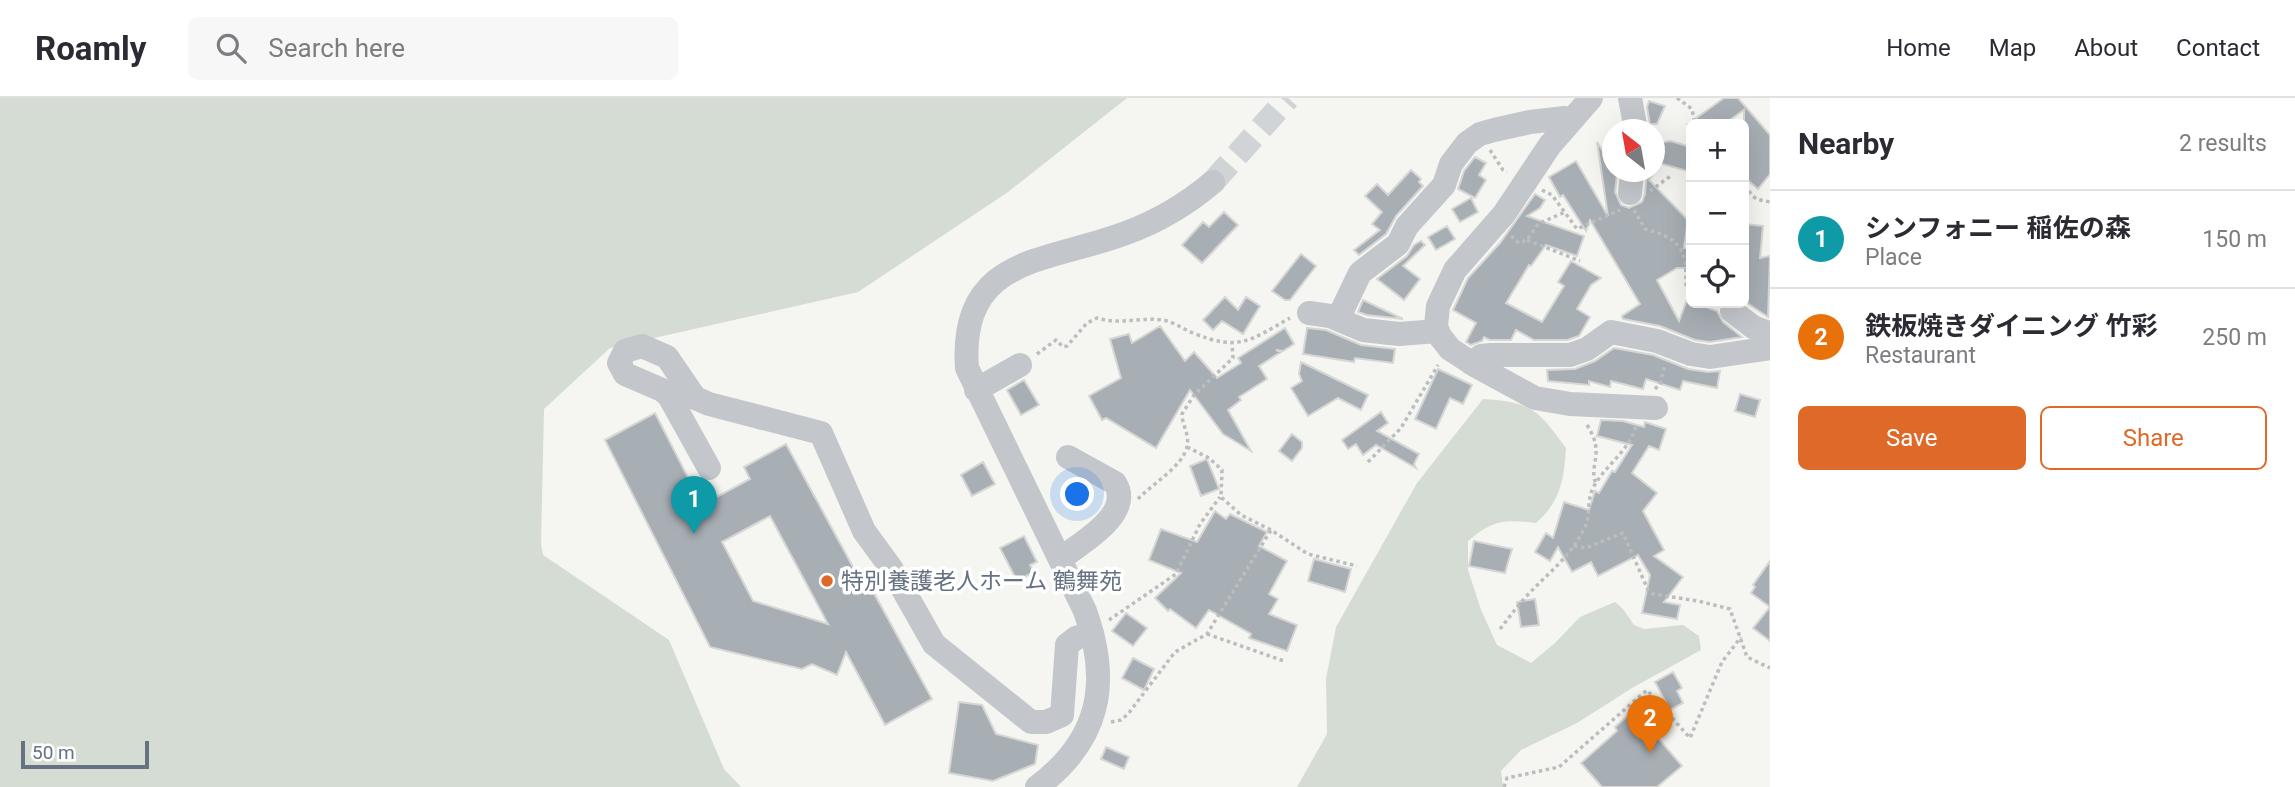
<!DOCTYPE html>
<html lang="en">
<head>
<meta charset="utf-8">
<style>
  body { margin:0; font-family:Roboto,"Noto Sans JP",sans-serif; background:#f7f7f7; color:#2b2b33 }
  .controls { position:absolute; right:21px; top:21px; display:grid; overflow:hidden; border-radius:10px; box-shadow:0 7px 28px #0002 }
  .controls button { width:63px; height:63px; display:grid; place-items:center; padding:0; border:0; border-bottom:2px solid #e1e1e2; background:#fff; color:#2b2b33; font:35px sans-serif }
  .compass { position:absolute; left:1602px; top:21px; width:63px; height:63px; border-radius:50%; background:#fff; box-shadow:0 7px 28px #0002; rotate:329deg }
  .scale { position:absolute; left:21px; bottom:18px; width:128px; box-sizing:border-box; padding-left:7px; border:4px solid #657282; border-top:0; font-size:19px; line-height:24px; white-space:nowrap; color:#657282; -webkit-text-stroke:5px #fff; paint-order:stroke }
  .you { position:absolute; left:1078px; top:397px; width:24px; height:24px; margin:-18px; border:5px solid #fff; border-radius:50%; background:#1a73e8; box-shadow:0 0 0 10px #1a73e833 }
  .badge { display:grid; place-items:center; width:46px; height:46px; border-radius:50%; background:#df6928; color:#fff; font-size:23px; font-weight:700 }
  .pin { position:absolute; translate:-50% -58px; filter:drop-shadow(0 2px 4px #0008) }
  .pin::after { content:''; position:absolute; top:37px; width:24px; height:21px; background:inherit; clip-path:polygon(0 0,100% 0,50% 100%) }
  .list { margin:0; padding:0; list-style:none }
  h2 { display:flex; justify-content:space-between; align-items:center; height:91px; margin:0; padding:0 28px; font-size:30px }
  h2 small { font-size:23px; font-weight:400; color:#7c7c81 }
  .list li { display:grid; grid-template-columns:46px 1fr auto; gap:21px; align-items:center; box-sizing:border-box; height:98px; padding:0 28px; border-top:2px solid #e1e1e2 }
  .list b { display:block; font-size:26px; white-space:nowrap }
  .list p { margin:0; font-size:23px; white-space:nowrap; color:#7c7c81 }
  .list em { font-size:23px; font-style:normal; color:#7c7c81 }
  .actions { display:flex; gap:14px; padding:21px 28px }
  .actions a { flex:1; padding:16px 0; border:2px solid #df6928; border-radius:10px; text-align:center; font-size:24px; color:#df6928 }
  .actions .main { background:#df6928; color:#fff }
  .icon { flex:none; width:38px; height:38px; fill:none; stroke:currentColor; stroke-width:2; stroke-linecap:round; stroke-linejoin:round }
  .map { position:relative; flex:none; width:1770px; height:689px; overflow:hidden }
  header { display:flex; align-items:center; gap:42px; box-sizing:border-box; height:98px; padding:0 35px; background:#fff; border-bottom:2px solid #e1e1e2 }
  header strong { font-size:33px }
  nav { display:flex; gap:38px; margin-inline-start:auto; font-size:24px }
  .search { width:490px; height:63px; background:#f7f7f7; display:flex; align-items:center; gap:18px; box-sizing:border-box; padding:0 24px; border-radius:10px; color:#7c7c81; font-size:26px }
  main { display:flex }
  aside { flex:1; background:#fff }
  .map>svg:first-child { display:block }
</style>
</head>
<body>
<header>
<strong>Roamly</strong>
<div class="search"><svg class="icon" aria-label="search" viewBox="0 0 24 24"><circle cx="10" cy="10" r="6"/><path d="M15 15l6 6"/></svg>Search here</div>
<nav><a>Home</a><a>Map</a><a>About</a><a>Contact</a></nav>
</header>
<main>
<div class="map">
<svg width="1770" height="689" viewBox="0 0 1770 689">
  <rect width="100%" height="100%" fill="#f5f5f2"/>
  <path fill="#d5dcd3" d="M0,0h1127l-119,94 -150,100 -248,56 -66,61 -3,135 2,11 126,85 55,129 17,18h-741z
    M1483,301c49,3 55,11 83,49 -2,31 -5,53 -30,75 -31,-4 -44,-3 -68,18v29l13,40 16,35 34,18 24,-20 25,-26 35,-15 8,7 11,16 10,4 39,-4 16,11 2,14 -69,38 -55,35 -56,27 -20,21 2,16h-206l30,-53 -1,-55 10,-52 81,-144z"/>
  <path fill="#a7aeb4" stroke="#d6d7d4" stroke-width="2" fill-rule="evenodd" d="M1724,0h14l32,37v39l-12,15 -14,-12v-67l-20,14h-36z
    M1649,3l16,5 -8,18h-7l-3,-17z
    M1670,43l21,6v25l-36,-10v-18z
    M1597,44l6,9 10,-1v22l4,2 -2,18 6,13 8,3 13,-6 3,-8 2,-22h8l-6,8 39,40 -4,28h7v20h-14l-20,12 22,41 8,-21 30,11 6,11 19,15 -32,5 -15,-2 -35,-14 -37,-7 -1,-3 18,-12 -50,-84 -4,11 -23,-36 -3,2 -11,-20 27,-16 32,55z
    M1475,59l11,6 -7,12 7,5 -11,18 -17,-9 6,-18z
    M1411,72l10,9 -2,3 4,4 -27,30 -10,18 -27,21 -5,-5 26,-20 -8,-6 10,-12 -17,-16 12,-12 11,11z
    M1535,96l10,6 -5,8 -13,8 57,20 -7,20 -31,-11 -15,21 -2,-1 -23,38 36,19 22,-36 -6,-4 13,-21 30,17 -10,7 -14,24 13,8 -11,19 -12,4h-33l-18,-10 -5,10h-21l-6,-3 -2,4 -11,4 -5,-3 10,-19 -23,-13 15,-32 32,-35z
    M1471,100l7,14 -18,10 -8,-13z
    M1224,114l14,13 -36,38 -20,-18 21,-23 6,5z
    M1744,126l19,2 -3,32 10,-2 -2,61 -24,-16z
    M1447,128l8,13 -19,11 -8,-13z
    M1421,143l4,4 -22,21 17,13 -16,21 -27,-21 30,-23 7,-11z
    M1301,156l15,12 -26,34h-5l-13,-9z
    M1225,199l13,13 8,-13 14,9 -17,28 -21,-13 -9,9 -10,-10z
    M1363,202l40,19 -36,-4 -9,-3z
    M1160,228l25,35 9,-9 23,26 24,-15 -3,-5 47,-30 9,16 -11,7 -7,-1 5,2 -22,14 8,13 -28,18 2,3 -13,10 23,41 -28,-17 -33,-44 -34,58 -50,-30 -4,2 -13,-24 32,-18 -11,-39 19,-5 3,9z
    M1307,230l19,2 35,15 34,4 -2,14 -38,-5 -1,4 -51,-8z
    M1614,250l39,7 35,14 20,3 12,-1 -3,17 -34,-7 -3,9 -34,-11 -3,10 -32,-8 -1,6 -21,-6v4l-41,-4 -1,-11 28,-1 20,-8z
    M1301,264l67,33 -7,15 -23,-12 -30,18 -17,-28 11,-7 -3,-7z
    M1438,271l34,16 -9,19 -13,-6 -14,31 -21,-10z
    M1024,282l15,25 -18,10 -14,-25z
    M1740,296l20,6 -5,17 -20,-6z
    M1381,314l7,11 -11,8 42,23 -5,10 2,4 -40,-23 -13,10 -7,-11 -8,5 -6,-9z
    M655,315l47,92 48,-26 -6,-12 42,-23 79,145 5,-3 62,113 -47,26 -39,-73 -9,23 -25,-11 -10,5 -92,-22 -105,-207zM770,418l58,108 -75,-23 -31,-59z
    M1601,322l22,1 21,6 1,-5 21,7 -7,21 -10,-4 -17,27 25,20 -14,18 21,39 -10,6 29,21 -19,25 16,3 -3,14 -35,-6 8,-38 -12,-20 -40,21 -7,-14 -19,10 -14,-25 -8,14 -15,-9 11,-19 7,5 11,-36 25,8 6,-19 4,2 13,-22 3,1 17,-27 -35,-9z
    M1292,336l10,8v6l-10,13 -13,-10z
    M1207,361l12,30 -18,7 -11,-30z
    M983,364l12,22 -23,12 -11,-21z
    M1215,413l11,8 4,-5 37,18 -8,14 28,15 -18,33 9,5 -9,15 28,11 -10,26 -38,-13 2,-4 -42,-24 -13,18 -26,-19 -2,2 -13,-13 26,-25 -32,-13 12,-31 36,13z
    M1024,438l13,26 -7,3 4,7 -17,9 -17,-33z
    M1474,443l38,8 -7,24 -36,-7z
    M1314,461l37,10 -6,23 -37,-11z
    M1770,463v80l-17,-13 17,-21 -19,-14 4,-6 -2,-2z
    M1535,501l4,26 -18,2 -4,-25z
    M1126,515l21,15 -14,18 -21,-15z
    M1133,560l21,11 -10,21 -22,-12z
    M1673,574l9,16 -5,3 6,12 -13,7 -15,-28z
    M959,604l23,3 14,29 42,11 -3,19 -42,17 -44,-8z
    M1634,612l48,56 -25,21h-55l-21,-24 36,-32 -2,-4z
    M1106,649l23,10 -5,12 -23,-10z"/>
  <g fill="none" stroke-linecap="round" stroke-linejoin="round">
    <path stroke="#d1d4d6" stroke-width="24" stroke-dasharray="24 12" stroke-linecap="butt" d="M1213,84l75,-84"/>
    <path stroke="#bbbdbf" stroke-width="3.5" stroke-dasharray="3.5 3.5" stroke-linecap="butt" d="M1677,0l15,11 3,15
      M1490,52l13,20 4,2
      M1744,88l12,13 14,3
      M1542,92l10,5 25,34 43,-19
      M1650,93l22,-16
      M1634,112l11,19c28,8 40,14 41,45 0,9 -1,14 5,21
      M1511,138l8,7 8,-3 11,-16 27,-12
      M1527,142l53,21
      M1037,256l19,-14 7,7 4,-1 20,-23 10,-5c22,7 44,-1 66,2 11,2 20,9 30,13 46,19 58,7 97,-15
      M1655,291l5,-5 5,-20
      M1587,327c19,29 1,39 9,59
      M1187,349l22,11 13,12 -1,27 20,18 30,15 37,24 49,12
      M1368,364l33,-34 37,-63
      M1138,401c14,-15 44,-32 49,-52 3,-12 -5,-22 -5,-33l12,-19 39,-37 -1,-15
      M1574,448l12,2 37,-15 25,57 5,4 45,7 32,8 17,48 23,11
      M1109,522l67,-46 24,-50 20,-27
      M1500,531c8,-10 15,-20 24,-30 22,-25 47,-41 62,-74 4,-11 1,-25 7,-37 11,-22 36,-36 43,-62
      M1207,536l77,27
      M1111,624l10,-2 7,-6 47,-62 32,-18 64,-104
      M1504,689l3,-9 52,-11 88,-77 43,48 32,-76 19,-25"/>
    <path stroke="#c3c6ca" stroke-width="24" d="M1591,0l-41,47 -46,69 -49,56 -17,36 -2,20 3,9 11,14 26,17 59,32 35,6 86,4
      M1630,0l6,32
      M1630,95l2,-21
      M1732,213l21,16 13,5 3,16
      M1309,215l21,3 33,14 36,4 39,-3
      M1338,221l22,-46 38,-29 9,-18 37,-41 7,-21 16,-21 13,-9 14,-4 36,-8 35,-4 5,4
      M1471,265l10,-7 10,-1h79l17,-6 24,-17 46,9 34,13 19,3 60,-9
      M976,292l44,-25
      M709,370l-40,-72 -7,-6 -37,-16 -6,-11 6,-12 17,-5 25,11 28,41 14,6 112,29 43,98 27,37 43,76 97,78h15l16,-7 5,-70 9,-7 16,-5
      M1060,461c21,-16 74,-45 55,-76l-47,-26
      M1037,689c63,-47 74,-104 48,-176l-118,-243c-8,-113 80,-105 159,-135 33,-12 61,-29 87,-51"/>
  </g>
  <circle fill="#df6928" stroke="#fff" stroke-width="2.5" cx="827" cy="483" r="7"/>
  <g text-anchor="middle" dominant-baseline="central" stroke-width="7" stroke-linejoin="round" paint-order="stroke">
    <g font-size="23" fill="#657282" stroke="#fff" text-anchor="start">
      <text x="841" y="483">特別養護老人ホーム 鶴舞苑</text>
    </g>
  </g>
</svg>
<div class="controls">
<button>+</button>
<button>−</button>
<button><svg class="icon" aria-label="locate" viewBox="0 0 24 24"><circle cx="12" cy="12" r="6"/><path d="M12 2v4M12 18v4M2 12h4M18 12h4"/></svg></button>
</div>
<svg class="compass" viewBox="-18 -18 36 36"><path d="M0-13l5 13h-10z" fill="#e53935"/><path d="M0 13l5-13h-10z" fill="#7c7c81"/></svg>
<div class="scale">50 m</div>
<div class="you"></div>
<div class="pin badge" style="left:694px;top:436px;background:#0f9aa8">1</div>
<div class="pin badge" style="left:1650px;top:655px;background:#e8710a">2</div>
</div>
<aside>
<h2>Nearby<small>2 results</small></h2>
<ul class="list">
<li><span class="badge" style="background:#0f9aa8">1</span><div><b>シンフォニー 稲佐の森</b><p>Place</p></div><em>150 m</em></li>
<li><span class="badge" style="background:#e8710a">2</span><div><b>鉄板焼きダイニング 竹彩</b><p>Restaurant</p></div><em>250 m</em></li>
</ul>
<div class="actions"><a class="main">Save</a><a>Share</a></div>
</aside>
</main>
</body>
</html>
